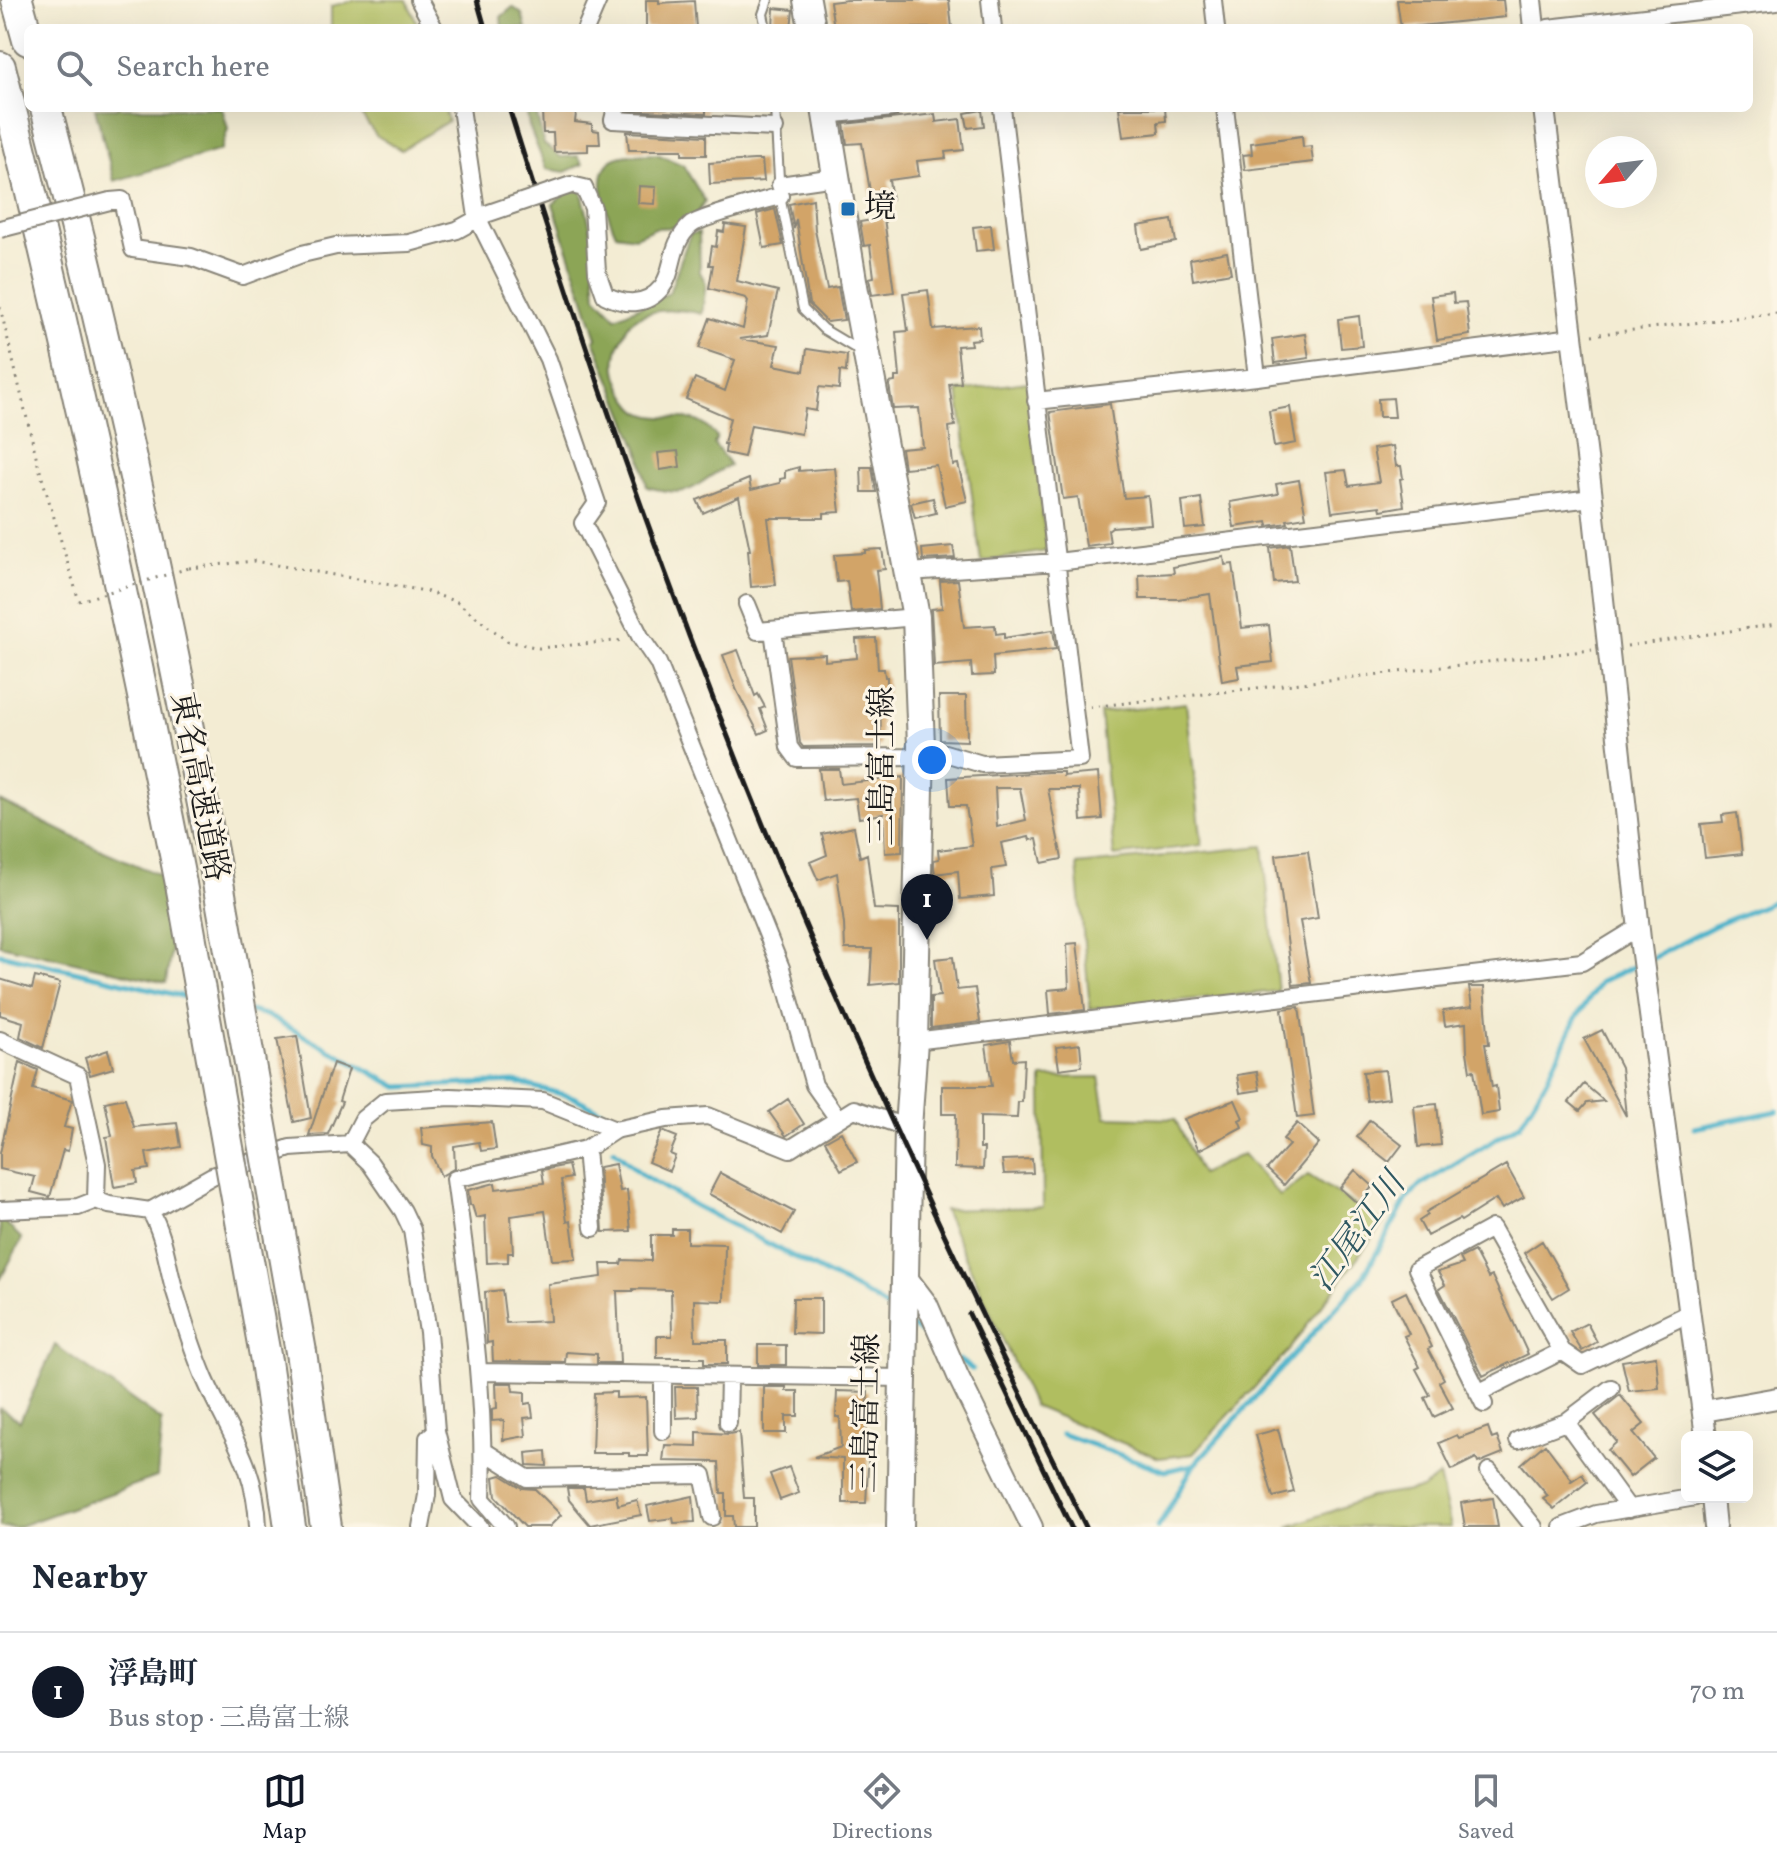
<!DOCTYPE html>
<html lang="en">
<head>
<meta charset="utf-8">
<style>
  body { margin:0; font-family:Vollkorn,"Noto Serif JP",serif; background:#f2f2f3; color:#1f2937 }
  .controls { position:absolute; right:24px; bottom:24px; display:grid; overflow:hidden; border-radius:12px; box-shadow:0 8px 32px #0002 }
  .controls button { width:72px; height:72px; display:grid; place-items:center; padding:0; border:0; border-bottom:2px solid #e0e1e3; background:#fff; color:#1f2937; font:40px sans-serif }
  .compass { position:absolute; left:1585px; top:136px; width:72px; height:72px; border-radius:50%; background:#fff; box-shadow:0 8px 32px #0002; rotate:242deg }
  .you { position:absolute; left:932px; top:760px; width:28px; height:28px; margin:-20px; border:6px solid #fff; border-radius:50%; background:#1a73e8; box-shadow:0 0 0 12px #1a73e833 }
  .badge { display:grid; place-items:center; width:52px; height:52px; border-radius:50%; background:#111827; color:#fff; font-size:26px; font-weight:700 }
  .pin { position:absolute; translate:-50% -66px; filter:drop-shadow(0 2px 4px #0008) }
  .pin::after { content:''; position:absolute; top:42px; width:28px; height:24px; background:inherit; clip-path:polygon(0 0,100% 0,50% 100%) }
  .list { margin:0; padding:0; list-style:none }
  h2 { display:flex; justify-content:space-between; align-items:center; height:104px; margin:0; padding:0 32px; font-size:34px }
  h2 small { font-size:26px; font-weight:400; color:#747a83 }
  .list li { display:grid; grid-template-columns:52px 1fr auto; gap:24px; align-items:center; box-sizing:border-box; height:120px; padding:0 32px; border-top:2px solid #e0e1e3 }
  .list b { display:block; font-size:30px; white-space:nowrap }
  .list p { margin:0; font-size:26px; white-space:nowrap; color:#747a83 }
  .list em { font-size:26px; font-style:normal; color:#747a83 }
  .icon { flex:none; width:44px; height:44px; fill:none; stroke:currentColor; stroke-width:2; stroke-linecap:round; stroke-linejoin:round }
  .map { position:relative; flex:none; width:1777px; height:1527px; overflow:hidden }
  .search { position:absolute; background:#fff; box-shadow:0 8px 32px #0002; left:24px; right:24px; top:24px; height:88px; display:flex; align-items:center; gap:20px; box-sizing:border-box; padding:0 28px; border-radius:12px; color:#747a83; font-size:30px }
  .sheet { height:224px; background:#fff }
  nav { display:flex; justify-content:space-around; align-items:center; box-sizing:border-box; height:112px; border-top:2px solid #e0e1e3; background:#fff; font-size:22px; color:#747a83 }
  nav a { display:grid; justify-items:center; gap:4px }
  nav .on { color:#111827 }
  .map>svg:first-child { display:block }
</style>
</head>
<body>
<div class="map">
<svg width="1777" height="1527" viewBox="0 0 1777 1527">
  <rect width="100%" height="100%" fill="#fcf5e5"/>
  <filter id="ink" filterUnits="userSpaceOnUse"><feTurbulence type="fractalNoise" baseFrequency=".0125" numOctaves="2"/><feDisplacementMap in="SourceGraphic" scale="16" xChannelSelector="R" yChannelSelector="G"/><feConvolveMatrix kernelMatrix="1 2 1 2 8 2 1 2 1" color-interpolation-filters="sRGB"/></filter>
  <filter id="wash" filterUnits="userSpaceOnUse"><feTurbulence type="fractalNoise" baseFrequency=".006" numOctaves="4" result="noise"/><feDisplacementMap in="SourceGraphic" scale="32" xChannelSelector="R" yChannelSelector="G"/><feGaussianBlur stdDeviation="1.8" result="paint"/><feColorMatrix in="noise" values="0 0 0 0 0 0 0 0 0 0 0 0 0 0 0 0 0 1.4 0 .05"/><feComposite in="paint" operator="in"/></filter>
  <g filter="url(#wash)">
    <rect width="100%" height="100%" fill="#f3ecd3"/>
    <path fill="#b0be61" stroke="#666d3e" stroke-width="2" d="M357,0h50l12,28h-88v-22z
      M356,108h88l4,13 -47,29 -25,-15z
      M1027,382l20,169 -66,11 -23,-171z
      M1186,703l16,142 -88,11 -14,-143z
      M1263,846l15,145 -188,18 -13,-144z
      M1099,1077l7,40 69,2 26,55 42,-20 37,42 28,-21 75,48 -95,128 -95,103 -34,4 -126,-52 -89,-196 99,-3 -1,-129z
      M1439,1476l12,51h-163l82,-30 52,-8z"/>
    <path fill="#8ca557" stroke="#54603a" stroke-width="2" d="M513,7l9,7 4,14h-24l-1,-11z
      M95,108h127l6,21 -7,21 -107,31z
      M526,108h9l9,36 17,13 17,-1 5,8 -18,8 -19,-3 -17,-43z
      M657,154l26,11 22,36 -9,15 -17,11 -24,1 -20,9 -19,-3c-8,-18 -26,-62 -2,-75 12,-6 30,-4 43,-5z
      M581,188l11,46 4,62 20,21 53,-24 21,-59 9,-2 1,40 6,11 -4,31c-19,-6 -56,-6 -71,8 -4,4 -6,12 -9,17 -13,23 -5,46 12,67 15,19 49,5 69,18 5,3 10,9 14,13l-3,7 16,21c-41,20 -32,35 -83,22l-7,-34 -46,-113 3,-2 -44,-134 16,-14z
      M0,801l90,44 91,39 -15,99 -166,-38z
      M0,1217l22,22 -22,41z
      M55,1345l107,76 -5,56 -140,50h-17v-119l20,13z"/>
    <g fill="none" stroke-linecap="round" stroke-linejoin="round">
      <path stroke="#4cb2ca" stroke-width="5" d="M0,954l190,44
        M1647,961l67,-35 63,-26
        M250,1011l16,4 132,72 117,-5 58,15 42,21
        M1694,1128l83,-17
        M614,1150l28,25 54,31 175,91 25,17
        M913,1327l22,15
        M959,1360l13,9
        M1062,1434l103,37 28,-6
        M1158,1527l36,-62 168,-186 45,-80 12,-13 101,-62 26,-43 30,-63 24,-36 37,-17"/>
    </g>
    <g id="blocks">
      <path fill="#d2a468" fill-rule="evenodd" d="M646,0h13v3l35,-2 2,27h-50z
        M847,0h102l3,28h-118l-4,-26z
        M1397,0h106l2,17 -104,11z
        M774,8l19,2 -2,18h-18z
        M628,108h78v6l-79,-4z
        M1119,108h46l1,13 -8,1 1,11 -36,4z
        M561,109l15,4 -1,9 17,2v6l7,1 1,13h-12v7l-34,1 -1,-19h-10l-1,-23z
        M982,110l2,16 -16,2 -3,-15z
        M935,114l1,8 24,-3 4,31 -19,2 1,6 -29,3 2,15 -30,4 3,20 -20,3 -10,-60 -15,1 -3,-20z
        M627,132l79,4v19h-24v-5h-53z
        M1302,136l1,11 8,-1 2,16 -68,8 -2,-15 9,-1 -1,-11z
        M754,160h8l2,21 -54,3 -1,-21z
        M639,186l17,1 -1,17 -17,-1z
        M813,199l2,31 12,59 11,-2 6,33 -17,2 -18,-18 -13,-85 -2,10 -5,-25z
        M775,209l8,36 -19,3 -7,-34z
        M884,218l10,74 -22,3 -3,-17 5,-1 -4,-32 -6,1 -4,-24z
        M1172,220l4,22 -35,7 -3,-23z
        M725,224l21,3 -9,54 41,10 -10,44 -28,4 39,6 -5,20 30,6 3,-22 40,6 -1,17 -6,-1 -1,18 -20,-2 -3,24 -11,-2 -4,25 -50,-9 -7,32 -19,-4 1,-9h-2l6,-26 -44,-19 9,-21 30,13 10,-31 -36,-12 11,-30 33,11 5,-28 -2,-3 -37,-10 4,-23h-4l3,-19 4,1 2,-16 6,1z
        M991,225l3,24 -18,2 -3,-24z
        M1227,252l4,21 -38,7 -3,-21z
        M928,290l5,39 46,-3 1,13 -10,1 1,5 -14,1 4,37 -12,1 6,42 -6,1 4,38 5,-1 9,37 -22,5 -9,-41 -32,3 -3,-19 22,-2 -4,-39 -26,1 -4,-24v-2l6,-1v-5h5l-4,-45 12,-1 -5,-38z
        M1453,293l1,10 12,-1 4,33 -33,5 -6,-44z
        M1359,316l3,30 -21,2 -3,-29z
        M1305,334l4,24 -34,5 -3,-24z
        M1393,398l2,19h-16l-1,-18z
        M1110,404l14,94 24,-2 3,28 -39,3 -4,3 2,13 -24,3 -8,-49 -15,2 -13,-87z
        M1290,407l6,36 -22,4 -5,-36z
        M1393,446l3,20h5l2,12 -3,1 4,27 -23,4 -1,-4 -48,6 -6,-40 20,-2 3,16 30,-4 -6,-33z
        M678,451l2,16 -20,3 -2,-17z
        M799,467v4l36,-3 5,44 -16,1v5h-56l8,67 -25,2 -3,-37h2l-11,-53 -36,16 -6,-13 52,-21 2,11 29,-7v-4l5,-1v-7z
        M861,467h11l4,25h-14z
        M1299,480l7,37 -19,3 1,3 -20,3 -1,-4 -33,5 -4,-25 48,-8 -2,-10z
        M933,498l3,15 -21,5 -4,-15z
        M1201,498l4,29 -20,2 -3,-28z
        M1290,545l5,36 -21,2 -4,-35z
        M953,546l2,12 -32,2 -1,-11z
        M882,549l3,20 -9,1 4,39 -29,3 -4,-31 -10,1 -3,-27 31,-2v-3z
        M1224,557l1,8 8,-1 9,64 27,-3 4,37 -36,4 2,12 -17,3 -12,-87 -32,5h-38l-1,-24 35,-2 -1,-6z
        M958,580l6,47 31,-2 1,9 8,-1v5l49,-8 3,19 -63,7 1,19 -22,1 -1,-13 -37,3 -3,-57 11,-1 -2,-27z
        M876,638l2,31h6l1,8h2v17h-7l1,52 -78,1 -3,-4 -12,-87 37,-2v7l32,-3 -1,-19z
        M738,650l17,46 3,-2 7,13 -5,2 8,21 -9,4 -22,-43 -14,-36z
        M939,696h27l1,45 -27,-1z
        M819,769h20l2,15 62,-7 -1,75 -17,1 -2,-39 -24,4 -3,-20 -33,3z
        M1048,772h15v4l35,-3 4,46 -21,2 -2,-32h-31l14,70 -20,4 -5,-24 -7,1 -1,-3 -28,6 5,24 -14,2 2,27 -34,3 -2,-28 -23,3 -1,-6v-8l5,-1 -1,-9 34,-4 -6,-40h-16l-2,-28zM995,788h25l6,32 -29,7z
        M1737,813l5,41 -37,4 -4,-34 22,-2 -1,-7z
        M854,827l6,30 7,-3 7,55 25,1v72l-29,3 2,-36h-27l-1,-25 -7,-51 -19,7 -8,-18 17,-7 -5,-21z
        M1308,851l10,67 -18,3 11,62 -18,2 -17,-130z
        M1077,943l8,67 -35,4 -2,-24 21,-2 -2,-44z
        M953,957l4,33 18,-2 5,34 -49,6v-31l9,-1 -5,-37z
        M35,977l25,6 -17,65 -23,-11 3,-15 -23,-7v-36l32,10z
        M1469,987h15l5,57h-4l7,43 4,-1 3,26 -18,3 -7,-45 -4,1 -3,-19 -1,-29 -21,3 -2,-15 29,-4z
        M1299,1007l15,109 -17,2 -15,-109z
        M1602,1030l19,37 5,49 -42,-77z
        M297,1036l14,82 -17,4 -17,-83z
        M1010,1041l3,19 11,-1 -2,43h-4l-1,16 -37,-1v31h4l-1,21 -28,-1 1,-54h-14v-28h50l-6,-41z
        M1080,1044l2,22 -23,3 -3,-22z
        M108,1050l5,18 -23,7 -5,-17z
        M20,1062l18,8 -5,19 39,11 -8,27 8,2 -4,22 -5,-1 -13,47 -19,-5 4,-15 -35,-8v-16z
        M333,1063l16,6 -10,32 3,1 -14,32 -19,1z
        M1385,1070l4,28 -22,3 -4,-29z
        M1257,1072l3,18 -20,3 -3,-18z
        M1584,1084l20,17 -17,2 -7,8 -11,-9z
        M125,1098l9,29 43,-4 4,24 -35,6 3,16 -14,2 2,12 -23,4 -8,-50 6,-1 -7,-34z
        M788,1099l16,25 -18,12 -17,-24z
        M1235,1100l8,18 -4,2 3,7 -43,23 -15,-31z
        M1437,1104l4,41 -23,2 -4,-41z
        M1370,1120l32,25 -13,17 -32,-25z
        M492,1122l4,27 -15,2 -2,-9 -25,4 1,22 -14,8 -9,-20v-9l-9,-2 -2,-17z
        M1297,1123l22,20 -35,42 -17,-16 22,-24 -6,-6z
        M662,1131l15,6 -7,17 5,2 -6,15 -21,-9z
        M841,1132l16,30 -16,8 -16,-29z
        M1032,1159l1,14 -29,1 -2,-14z
        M615,1164l5,27 7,-1 4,41 -28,1 -4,-65z
        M568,1165l3,13 -10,2 1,5 5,37 4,-1 5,38 -24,1 -7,-49 -34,5 2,37h-5v9l-21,1 -2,-47 -9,2 -4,-13h-2l-2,-15 27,-7 1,6 48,-6 -2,-13z
        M1506,1165l18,32 -22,12 -6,-10 -35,22 -2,-2 -32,17 -8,-15 9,-6 -2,-3z
        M1355,1170l18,16 -15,18 -18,-16z
        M720,1173l74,39 -12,22 -73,-40z
        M672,1229h15v14l38,1 -1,57 -30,-1 1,40h32v24h-23v-6h-47v-22h15l-1,-46 -38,-1v2h-16l3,72h-23v-9l-31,-2 -1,10 -72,-1 -1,-19 -5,1 -2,-51 17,-2 4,33 44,-2 -2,-37 54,-7 -1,-13h20l1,-4 29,1v-26h21z
        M1542,1241l27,47 -16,10 -29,-45z
        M1474,1251l14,27 4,-2 36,78 -45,22 -44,-87 6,-4 -7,-13 25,-8 -3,-6z
        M1406,1292l26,55 -4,2 16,30 -5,3 14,26 -19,9 -9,-19 5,-3 -14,-26 4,-2 -16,-31 5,-2 -17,-35z
        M793,1298h28v36l-29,-1z
        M1587,1323l10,19 -15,9 -12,-19z
        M758,1345h28v20h-28z
        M1656,1356l3,32 -30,3 -7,-30z
        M496,1383h16l1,8 12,1v12l6,-1 2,14 -9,1 2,18 -23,4 1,-20 -12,1v-12l5,-1z
        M675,1387h22l1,30 -22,1z
        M764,1387h22v4h12v25h-12v17h-22z
        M837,1391l31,1 -2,42h4l-4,69h-23v-44l-29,-2 27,-10 -1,-30h-4z
        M616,1392v6l30,-1 2,59h-19v-3h-37l2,-60z
        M1620,1395l24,29 -11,9 21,25 -24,19 -22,-27 9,-8 -22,-27z
        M1488,1427l4,12 5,-2 6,16 -25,10 -2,-5 -24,12 -13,-27 18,-8 2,3z
        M1278,1429l16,63 -21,5 -17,-62z
        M697,1432l32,2 10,-2 5,66h10v29h-20l-1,-11h-7v-23h-5l-2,-31 -56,-1 2,-16 32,1z
        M1545,1444l27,36 -2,2 12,-8 5,8 -33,27 -11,-10 5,-3 -27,-32z
        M546,1451l1,15 -20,-1 -1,-12z
        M789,1467l10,26 -19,7 -10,-26z
        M501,1475l21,13 13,1 26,26 -12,12h-24l-29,-31 -2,-19z
        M567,1488h17l2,12 30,-5 2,10 19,-5 4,15 -51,10 -21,-25z
        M693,1496l2,26 -21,1 -1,-5 -23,3 -3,-15z
        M1493,1498l5,29h-33l-4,-24z"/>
    </g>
  </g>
  <g filter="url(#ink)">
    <use href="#blocks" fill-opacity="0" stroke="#888478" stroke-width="2"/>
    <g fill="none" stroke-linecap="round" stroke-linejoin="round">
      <g stroke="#888478" stroke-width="12">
        <path id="service" d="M766,28l-3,-14 5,-14
          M775,108l5,88 23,113 20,20 37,22"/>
      </g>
      <g stroke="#888478" stroke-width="20">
        <path id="minor" d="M419,0l15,28
          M990,0l3,28
          M1213,0l3,28
          M586,28l12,-28
          M1548,28l229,-26
          M461,108l16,109 71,142 49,144 -14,20 58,115 17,25 123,305 33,117 24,34
          M616,108l-3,12 162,8
          M1225,108l32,269
          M826,115l67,-7
          M571,185l13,3 9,20 4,64 8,23c20,10 41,12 57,-8 13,-16 7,-43 29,-62 10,-8 72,-24 89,-29
          M780,185l55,-8
          M110,201l12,-1 11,49 58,8 52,19 59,-22 34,-8 73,-3 48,-13 29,-16
          M1036,401l221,-24 316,-40
          M909,572l148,-10 535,-64
          M747,604l11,27 158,-14
          M773,630l16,117 8,11 123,-1
          M921,746l61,18 98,-5 -78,-651
          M0,1040l78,36 19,88 -1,36
          M914,1041l668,-79 57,-35
          M350,1144l13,-25 22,-18 66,-4 92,4 72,29
          M586,1149l7,79
          M0,1210l78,-3 18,-7 13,5 41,6c16,26 17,58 27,87 8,27 17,55 28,81 24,55 51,84 53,148
          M150,1211l62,-35 78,-28 60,-4 20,19 33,48 9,19 16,102 8,99 -8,7 -1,57 -6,32
          M479,1372l425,6
          M1478,1393l84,-42
          M1484,1404l-67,-135 75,-41 70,123 20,14 108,-52
          M1566,1422l45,-34
          M728,1423l1,-47
          M436,1431l17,68 27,28
          M663,1431v-56
          M1518,1440l48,-18 63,87
          M484,1451l43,27 176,-3 9,42
          M1489,1471l45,56
          M506,1527l-24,-28c4,-107 -13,-213 -27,-320l131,-30 29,-19 51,-11 42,-3 82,33 64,-40 54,19
          M1562,1527l34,-13 100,-17"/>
      </g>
      <g stroke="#888478" stroke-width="24">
        <path id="tertiary" d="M1531,0l3,28
          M1544,108l48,390 48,441 66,498
          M905,1275l22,29 31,72 74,151
          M1704,1411l73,-13
          M1712,1497l3,30"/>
      </g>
      <g stroke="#888478" stroke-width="30">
        <path id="primary" d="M807,0l5,28
          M825,108l29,178 62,331 5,129 -7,295 -6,87 -8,399"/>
      </g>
      <g stroke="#888478" stroke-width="34">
        <path id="motorway" d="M17,0l11,40
          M0,67c68,270 127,543 181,817
          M46,108c67,254 122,511 171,769
          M301,1352l25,175
          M266,1361l24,166"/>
      </g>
      <path stroke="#888478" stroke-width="3" stroke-dasharray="2 6" stroke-linecap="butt" d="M0,307l38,157 41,137
        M1592,335l185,-22
        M189,568l65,-7 171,30 32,11 50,39 32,7 86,-8
        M1627,646l150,-22
        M1090,707l502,-57"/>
      <use href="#service" stroke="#fff" stroke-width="8"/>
      <use href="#minor" stroke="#fff" stroke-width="16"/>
      <use href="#tertiary" stroke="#fff" stroke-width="20"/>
      <use href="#primary" stroke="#fff" stroke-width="26"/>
      <use href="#motorway" stroke="#fff" stroke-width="30"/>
      <path stroke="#1c1c1c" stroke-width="5" d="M477,0l8,28
        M509,108c75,243 159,484 255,719 98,237 207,470 322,700
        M969,1314l102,213"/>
      <g stroke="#888478" stroke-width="20" stroke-linecap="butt">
        <path id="minor-bridge" d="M489,213l82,-28
          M0,229l110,-28"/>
      </g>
      <g stroke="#888478" stroke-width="34" stroke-linecap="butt">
        <path id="motorway-bridge" d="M217,877l84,475
          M181,884l85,477"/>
      </g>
      <path stroke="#888478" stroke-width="3" stroke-dasharray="2 6" stroke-linecap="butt" d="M79,601l110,-33"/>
      <use href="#minor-bridge" stroke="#fff" stroke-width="16"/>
      <use href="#motorway-bridge" stroke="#fff" stroke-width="30"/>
    </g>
  </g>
  <rect fill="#1f6fb2" stroke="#fcf5e5" stroke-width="3" x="840" y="201" width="16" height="16" rx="4"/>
  <g text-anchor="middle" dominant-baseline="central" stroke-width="6" stroke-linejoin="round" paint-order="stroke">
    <g font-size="32" fill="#1c1c1c" stroke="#fcf5e5" text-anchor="start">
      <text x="864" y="209">境</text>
    </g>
    <g font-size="32" fill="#1c1c1c" stroke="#fcf5e5">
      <text transform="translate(884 766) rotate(-90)">三島富士線</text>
      <text transform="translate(198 787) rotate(79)">東名高速道路</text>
      <text transform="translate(868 1413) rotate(-89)">三島富士線</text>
    </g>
    <g font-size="34" font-style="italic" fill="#2f5862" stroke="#fcf5e5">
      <text transform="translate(1359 1233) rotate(-54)">江尾江川</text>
    </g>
  </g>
</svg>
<div class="controls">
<button><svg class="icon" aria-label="layers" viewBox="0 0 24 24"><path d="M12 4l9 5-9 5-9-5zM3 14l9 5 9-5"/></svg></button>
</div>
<svg class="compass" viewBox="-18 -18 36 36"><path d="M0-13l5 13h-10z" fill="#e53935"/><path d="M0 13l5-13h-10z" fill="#747a83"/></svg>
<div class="you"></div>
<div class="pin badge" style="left:927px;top:940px">1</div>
<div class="search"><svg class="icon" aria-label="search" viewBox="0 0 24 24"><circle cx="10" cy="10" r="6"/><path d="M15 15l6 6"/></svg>Search here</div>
</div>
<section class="sheet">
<h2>Nearby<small></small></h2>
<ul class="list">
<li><span class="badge">1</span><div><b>浮島町</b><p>Bus stop · 三島富士線</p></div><em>70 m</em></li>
</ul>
</section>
<nav>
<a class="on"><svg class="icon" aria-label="map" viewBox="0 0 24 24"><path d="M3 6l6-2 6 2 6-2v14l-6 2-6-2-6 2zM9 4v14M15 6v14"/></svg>Map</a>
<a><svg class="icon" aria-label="directions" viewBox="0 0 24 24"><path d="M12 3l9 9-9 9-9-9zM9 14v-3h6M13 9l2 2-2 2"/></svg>Directions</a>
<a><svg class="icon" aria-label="saved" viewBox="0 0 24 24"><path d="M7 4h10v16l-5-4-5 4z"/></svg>Saved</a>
</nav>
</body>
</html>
